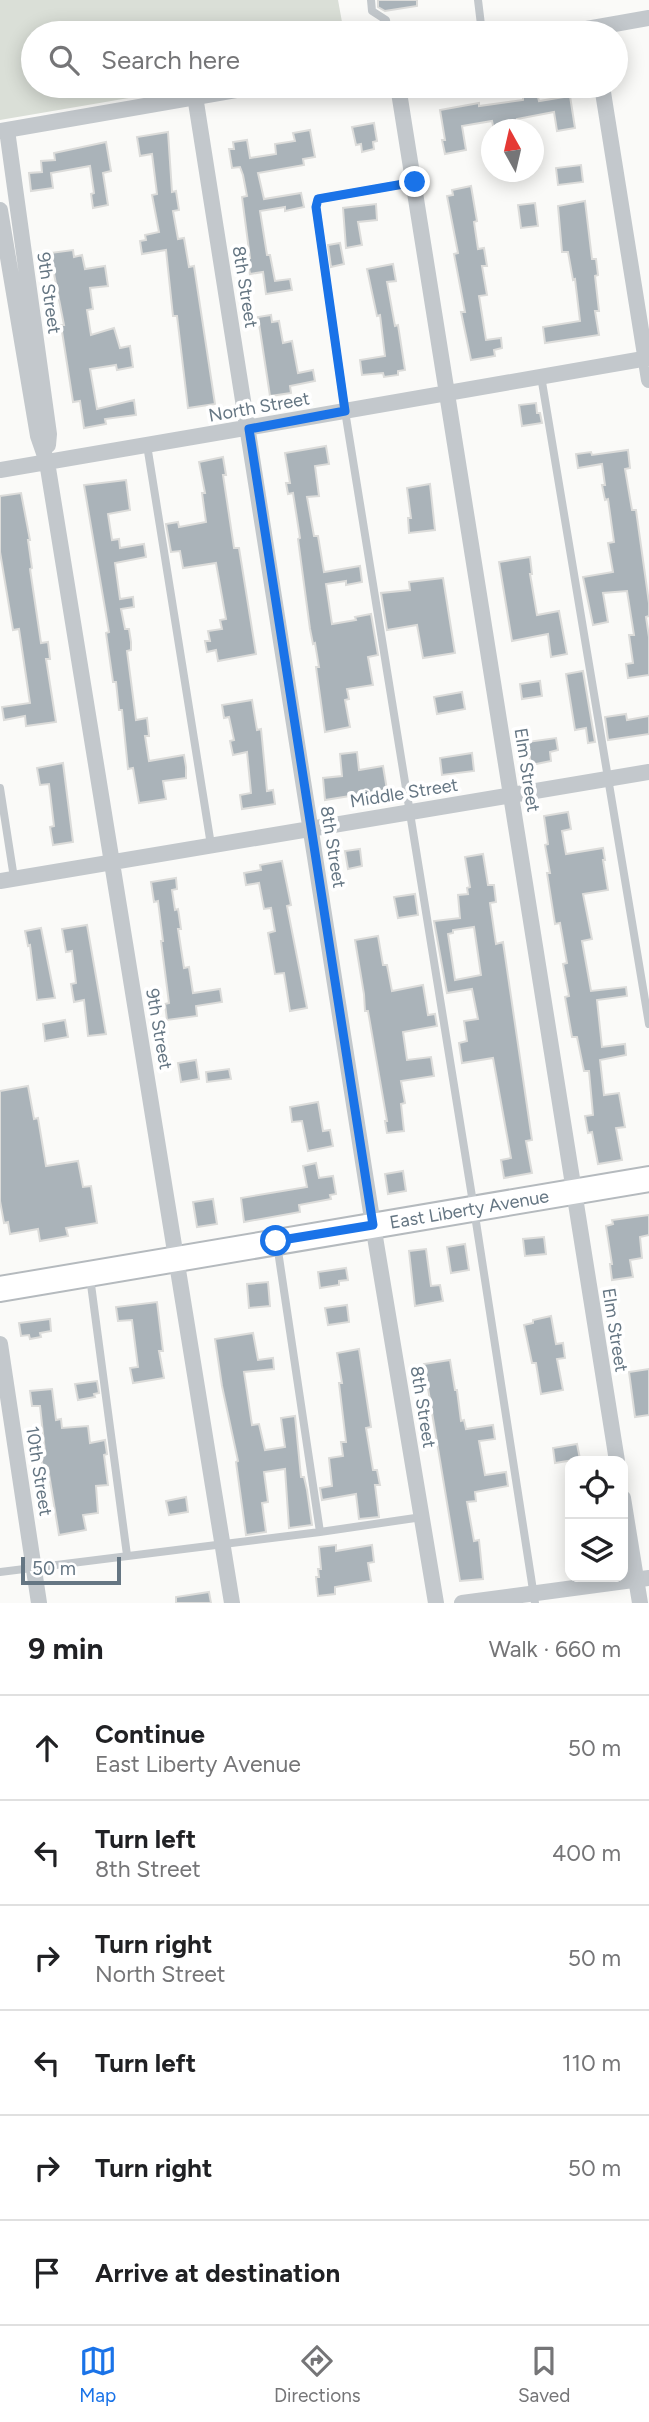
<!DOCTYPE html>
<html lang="en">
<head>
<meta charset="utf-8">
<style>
  body { margin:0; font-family:Figtree,sans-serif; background:#f2f2f2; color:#202124 }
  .controls { position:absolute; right:21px; bottom:21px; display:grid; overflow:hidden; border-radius:14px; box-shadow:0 4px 18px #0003 }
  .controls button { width:63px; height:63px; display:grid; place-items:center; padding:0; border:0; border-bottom:2px solid #e0e0e0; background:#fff; color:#202124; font:35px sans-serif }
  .compass { position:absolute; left:481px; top:119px; width:63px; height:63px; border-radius:50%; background:#fff; box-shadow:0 4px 18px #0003; rotate:352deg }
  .scale { position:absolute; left:21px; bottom:18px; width:100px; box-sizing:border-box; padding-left:7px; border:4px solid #657683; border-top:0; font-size:19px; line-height:24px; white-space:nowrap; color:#657683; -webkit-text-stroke:5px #fff; paint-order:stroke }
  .stop { position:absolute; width:21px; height:21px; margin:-16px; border:5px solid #1a73e8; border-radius:50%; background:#fff }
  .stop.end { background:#1a73e8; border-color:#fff; box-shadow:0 2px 7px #0008 }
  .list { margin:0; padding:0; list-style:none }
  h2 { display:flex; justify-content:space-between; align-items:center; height:91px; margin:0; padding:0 28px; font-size:30px }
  h2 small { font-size:23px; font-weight:400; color:#757577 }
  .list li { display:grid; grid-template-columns:46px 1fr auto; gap:21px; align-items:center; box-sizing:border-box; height:105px; padding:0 28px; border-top:2px solid #e0e0e0 }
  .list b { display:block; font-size:26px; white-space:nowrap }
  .list p { margin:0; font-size:23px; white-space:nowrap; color:#757577 }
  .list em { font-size:23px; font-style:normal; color:#757577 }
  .icon { flex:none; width:38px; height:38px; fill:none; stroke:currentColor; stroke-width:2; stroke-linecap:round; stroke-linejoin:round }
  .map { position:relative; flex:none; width:649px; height:1603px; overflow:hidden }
  .search { position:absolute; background:#fff; box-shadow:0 4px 18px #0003; left:21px; right:21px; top:21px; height:77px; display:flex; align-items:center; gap:18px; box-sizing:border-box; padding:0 24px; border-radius:38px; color:#757577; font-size:26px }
  .sheet { height:721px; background:#fff }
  nav { display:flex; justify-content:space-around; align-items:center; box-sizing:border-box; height:98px; border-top:2px solid #e0e0e0; background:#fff; font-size:19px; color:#757577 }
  nav a { display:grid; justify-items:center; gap:4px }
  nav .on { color:#1a73e8 }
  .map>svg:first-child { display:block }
</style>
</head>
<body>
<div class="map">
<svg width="649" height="1603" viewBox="0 0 649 1603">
  <rect width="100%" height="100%" fill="#fafaf8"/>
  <path fill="#dadfd7" d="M0,0h338l6,33h-311v53h166l-199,34z"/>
  <path fill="#aab3b9" stroke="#dcdcda" stroke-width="2" fill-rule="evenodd" d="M378,0h39v6l-32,5 -7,-4z
    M537,93l2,8 31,-5 5,32 -18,3 -3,-19 -37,7 2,11h-25l-2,-9 -30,5 4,24 -21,4 -3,-14h3l-5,-30 39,-7v3l44,-6v-5z
    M374,123l3,18 -4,1 1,7 -12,3 -1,-8 -5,1 -4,-18z
    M310,130l5,27 -12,2 1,6 -46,8 6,26 37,-6 3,14 -19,4v-4l-25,4 7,44h3l5,26 15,-2 2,11 -26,4 -3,-22 -13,2 -3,-16h3l-8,-61 5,-1 -4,-21 -3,-8 -8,1 -3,-19h5l-1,-7 14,-2 3,18 26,-4 -1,-10 20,-3 -2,-8z
    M168,132l4,60 4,-1 3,19 -6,1 5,28 6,-1 5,29 5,-1 21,138 -27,4 -11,-92h-4l-7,-66 -24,4 -2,-13 6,-1 -1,-5 14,-3 -7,-37 5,-1 -5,-40 -12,2 -3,-19z
    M106,142l5,29 -8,2 5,32 -15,3 -2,-14 3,-1 -4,-27 -39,7 2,15 -22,3 -2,-18 13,-1 -1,-11 14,-1 -1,-7z
    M581,165l2,17 -25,3 -2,-17z
    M471,186l6,35 -3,1 4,27 6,-1 3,18h-5l5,29 -8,1 7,44 15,-2 1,10 -8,2 1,6 -24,4 -10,-48h4l-11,-58 4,-1 -11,-57 6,-1 -1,-5z
    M585,201l7,58h4l2,16 -3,1 4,35h-4l4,24 -54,8 -2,-16 37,-6 -5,-42 -2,1 -5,-28h-6l-4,-46z
    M535,203l3,23 -17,2 -3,-23z
    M376,204l1,16 -19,2 4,23 -16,3 -3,-40z
    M340,243l4,21 -13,3 -3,-22z
    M73,250l1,7 8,-2 3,14 20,-3 3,20 -18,2 3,21 -6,1 4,25 23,-7 6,20 10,-2 3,21 -16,3 -1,-5 -26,4 7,40 37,-9 2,15 -31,4 1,5 -22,4 -4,-27 -7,1 -12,-77h3l-14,-72z
    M393,264l3,17 -9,1 8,44 3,-1 7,45 -7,1v4l-14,2 -1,-4 -21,2 -2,-15 25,-4 -5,-41 -3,1 -10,-47z
    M271,315l1,7 7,-1 4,22 9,-2 6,32 15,-3 2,11 -25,5 1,7 -21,3 -12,-79z
    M536,403l1,10h3l2,10 -20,3 -3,-21z
    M326,446l3,18 -14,2 4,30 -12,1 7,39h4l6,36 36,-6 2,16 -16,3v-4l-20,3 6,40 24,-4 -1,-3 16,-3 7,41 -10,2 5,28 -26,4 2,10 -4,1 5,27 -25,5 -9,-65h3l-4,-24 -2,1 -3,-15 -12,-90 2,-1 -7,-45 -5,1 -2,-11h4l-5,-30z
    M628,450l2,18 -5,1 7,41h4l13,93v13l-3,1 3,20v38l-21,3 -2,-14 7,-1 -4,-28h5l-7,-44 -24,2 5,29 -15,3 -10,-48 30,-5 -5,-29 6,-1 -6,-43 -3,1 -3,-15h3l-3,-21 -24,4 -2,-14 15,-2 1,3z
    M223,457l3,18h-3l11,73h5l17,106 -38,7 -2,-11 -9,2 -2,-11h5l-2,-10 14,-2 -2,-9 6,-1 -10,-56 -33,5 -3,-17 -9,1 -5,-28 12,-2 1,5 27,-5 -4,-29h3l-6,-31z
    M126,480l4,30 -22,4 4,26 7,-1 1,9 24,-4 2,13 -31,6 5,36 13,-2 1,10 -13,2 4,20h4l2,13v8l-4,1 9,69 11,-2 2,18h-4l4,25 35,-6 2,12v11l-23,3 3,18 -27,4 -6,-35 -5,1 -6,-59h-3l-3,-28h-3l-7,-49 3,-1 -25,-147z
    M430,484l5,46 -26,3 -1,-15h3l-4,-30z
    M21,493l9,47h-2l4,28 -2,1 11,74 7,-1 2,17h-4l10,63 -30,4 -1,-10 -21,4 -2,-13 28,-4 -11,-74 -6,1 -13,-78v-56z
    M530,557l2,17h-2l7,41 22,-4 8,43 -16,3 -3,-23 -36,7 -13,-79z
    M443,578l12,75 -32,5 -6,-33 -30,5 -6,-37 29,-3 -1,-8z
    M583,671l12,71 -7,1 -2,-15 -11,2 -9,-56z
    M540,681l2,15 -20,3 -2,-15z
    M462,692l3,17 -28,5 -3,-17z
    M252,700l5,30 4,-1 1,10 5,52 6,-1 2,14 -33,5 -2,-14 11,-2 -4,-41 -14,3 -3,-14 4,-1 -5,-23 -5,1 -2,-13z
    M626,714l1,6 22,-4v18l-41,6 -3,-23z
    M556,738l2,12 -8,2 1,9 -20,4 -4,-23z
    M357,752l2,18 24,-4 4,24 -62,10 -2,-22 19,-2 -2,-22z
    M472,753l2,18 -32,4 -2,-17z
    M63,763l10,79 -20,3 -3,-18 4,-1 -5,-42 -9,1 -3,-17z
    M568,812l3,17 -9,2 4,23 37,-6 2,12h-2l5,30 -25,4 9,45 -10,2 9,50 35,-4 1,9 -30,4 5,47 23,-3 1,11 -26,5 4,35 15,-2 6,34 -9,1 6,32 -24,4 -6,-32 -4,1 -3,-17 8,-1 -4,-44h-5l-7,-34h-5l-7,-40 4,-1 -6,-32 4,-1 -7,-40 -5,1 -8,-51h3l-5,-28 3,-1 -4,-28z
    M360,849l2,17 -14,3 -3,-18z
    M483,854l5,31h6l2,17 -6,1 6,41 7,-2 29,198 -6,1 6,32 -28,5 -3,-18 10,-2 -18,-100 -31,5 -3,-20 8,-2 -3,-20 14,-2 -6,-30 -25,4 -13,-72 26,-3 -2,-23 10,-1 -1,-6 3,-1 -5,-30zM474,927l7,48 -26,5 -7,-46 5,-1v-3z
    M282,861l9,44 -4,1 20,102 -17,3 -6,-38 -9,1 -7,-41 7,-2 -4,-23 -7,1 -5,-26 -13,2 -2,-12 17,-3 -1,-5z
    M176,878l1,11 -5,1 3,20 3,-1 1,6 2,14h-3l6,39 5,-1 4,26 27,-4 2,13 -26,4 1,10 -30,4 -2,-16 4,-1 -8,-62h2l-5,-40 -4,1 -3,-20z
    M415,894l3,21 -20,3 -4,-21z
    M87,925l19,109 -18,2 -4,-36 -10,2 -3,-18 5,-1 -4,-32 -6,1 -4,-23z
    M41,928l14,70 -18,2 -7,-55 -2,1 -3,-15z
    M378,936l5,29h4l5,26 31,-6 5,30 7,-1 2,12 -34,6 4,28 24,-3 3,19 -33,5 4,22 -4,1 3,27 -17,2 -2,-12h2l-19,-110h-3l-1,-17 -9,-54z
    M65,1020l3,17 -23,4 -2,-17z
    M196,1060l3,19 -18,3 -3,-19z
    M229,1069l2,10 -24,3 -1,-10z
    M28,1086l6,33 4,-1 8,48 32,-5 5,26 8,-1 6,37 -31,5 2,8 -28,5 -2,-12 -28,5 -2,-12 -4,1 -4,-22v-110z
    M318,1102l5,29 7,-1 3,16 -25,5 -6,-30 -10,1 -2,-15z
    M316,1163l3,15 14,-2 3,18 -6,1 1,4 -32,6 1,7 -56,10 -3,-24 66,-11 -4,-21z
    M403,1171l3,20 -18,3 -3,-20z
    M213,1199l4,25 -20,3 -4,-25z
    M649,1215v20l-9,2 2,21 -12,2 3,17 -21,3 -2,-16h2l-6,-38 7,-2 -1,-4z
    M544,1237l2,17 -21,2 -2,-17z
    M465,1244l4,26 -18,3 -4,-26z
    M426,1249l5,37 9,-1 3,16 -28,5 -6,-55z
    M346,1268l2,12 -9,1v4l-19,3 -2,-16z
    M268,1282l2,24 -21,2 -2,-24z
    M157,1302l6,49h-4l5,27 -31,5 -3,-15 8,-1 -6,-47 -14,1 -2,-14z
    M347,1305l2,17 -21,3 -3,-17z
    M551,1316l5,28 7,-1 2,15 -8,1 6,31 -22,4 -5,-31h-4l-8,-38 9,-2v-3z
    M50,1319l1,12 -11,2 1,4 -11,2 -1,-4 -8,1 -2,-13z
    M253,1333l5,27 15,-2 1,11 -30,3 8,53 7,-1 6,26 20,-3 -4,-29 14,-2 6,61h3l3,13 5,35 -23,3 -4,-59 -21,3 4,30 -6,1 4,29 -20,3 -10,-73 2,-1 -16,-75 -7,-47z
    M359,1349l12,78 -5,1 7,42h4l3,15h-5l4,32 -20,2 -3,-25 -34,6 -2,-12 12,-2 -3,-28 14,-2 -2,-14h5l-7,-59h3l-5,-30z
    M450,1360l5,30h2l4,31 3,-1 2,9 27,-4 2,14 -16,2 6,34 21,-3 2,14 -33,6 1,9 -9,1 7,39 5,-1 4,39 -23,2 -36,-217z
    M649,1369v46l-14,2 -6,-45z
    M97,1381l2,12 -5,1 1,3 -17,3 -3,-16z
    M52,1389l4,31 5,-1 1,9 26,-2 2,17 15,-3 2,14 -3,1 4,30 -12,1 2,27 -15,2 3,15 -27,5 -11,-67 -5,1 -3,-17h5l-5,-46h-8l-2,-15z
    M577,1444l3,15 -25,4 -2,-15z
    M186,1497l2,15 -19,3 -3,-14z
    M336,1545v6l36,-6 2,17 -6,1 3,18 -36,6v7l-17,2 -2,-19h3l-1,-8h3l-2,-22z
    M209,1592l2,11h-35v-6z"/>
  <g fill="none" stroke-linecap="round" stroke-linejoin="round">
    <g stroke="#b5babe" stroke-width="28">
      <g id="primary">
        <path id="s1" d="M0,1289l649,-110"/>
      </g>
    </g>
    <path stroke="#c3c8cc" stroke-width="8" d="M371,0l1,11 14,9 2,13
      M478,0l4,33
      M415,182l-97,17 -2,8 29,204 129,798 61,394
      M541,376l108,648
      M147,445l64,400
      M0,788l14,90
      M277,1244l43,288
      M90,1277l37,278
      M0,1572l320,-40 102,-15"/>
    <path stroke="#c3c8cc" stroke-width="16" d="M564,33l85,-15
      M398,86l219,1375
      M602,86l47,294
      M195,96l178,1129 63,378
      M7,130l42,304 -1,11
      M0,131l259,-45
      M0,210l38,226 9,26 185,1141
      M0,470c217,-36 432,-75 649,-112
      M0,881l649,-109
      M0,1344l39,259
      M623,1498l17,105
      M462,1603l187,-25"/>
    <use href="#primary" stroke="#fff" stroke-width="24"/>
  </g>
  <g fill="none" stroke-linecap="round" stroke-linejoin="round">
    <path stroke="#1a73e8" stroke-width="9" d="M276,1241l97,-16 -124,-796 96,-18 -29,-204 2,-8 97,-17"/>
  </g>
  <g text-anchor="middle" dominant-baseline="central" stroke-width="7" stroke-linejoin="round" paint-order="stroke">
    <g font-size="18" fill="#657683" stroke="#fff">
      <text transform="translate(245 287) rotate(81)">8th Street</text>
      <text transform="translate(49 293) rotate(82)">9th Street</text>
      <text transform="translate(259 407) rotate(-10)">North Street</text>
      <text transform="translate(527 770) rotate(81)">Elm Street</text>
      <text transform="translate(404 793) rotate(-9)">Middle Street</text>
      <text transform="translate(333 847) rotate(81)">8th Street</text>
      <text transform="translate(159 1029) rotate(80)">9th Street</text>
      <text stroke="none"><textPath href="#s1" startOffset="476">East Liberty Avenue</textPath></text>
      <text transform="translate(615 1330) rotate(81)">Elm Street</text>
      <text transform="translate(423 1407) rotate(81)">8th Street</text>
      <text transform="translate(39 1471) rotate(81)">10th Street</text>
    </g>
  </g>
</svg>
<div class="controls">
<button><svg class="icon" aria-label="locate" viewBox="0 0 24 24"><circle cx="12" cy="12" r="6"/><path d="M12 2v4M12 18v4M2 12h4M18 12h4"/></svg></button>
<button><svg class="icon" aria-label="layers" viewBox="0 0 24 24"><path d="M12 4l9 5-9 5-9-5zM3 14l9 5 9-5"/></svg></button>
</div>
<svg class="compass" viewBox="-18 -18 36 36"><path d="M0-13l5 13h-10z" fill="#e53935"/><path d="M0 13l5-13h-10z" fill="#757577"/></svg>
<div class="scale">50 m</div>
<div class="stop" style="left:276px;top:1241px"></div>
<div class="stop end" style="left:415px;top:182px"></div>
<div class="search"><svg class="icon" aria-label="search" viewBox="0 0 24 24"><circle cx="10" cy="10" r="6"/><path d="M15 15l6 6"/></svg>Search here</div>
</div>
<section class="sheet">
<h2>9 min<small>Walk · 660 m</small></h2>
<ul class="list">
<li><svg class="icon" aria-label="ahead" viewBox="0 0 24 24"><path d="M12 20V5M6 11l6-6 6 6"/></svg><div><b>Continue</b><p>East Liberty Avenue</p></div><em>50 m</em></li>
<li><svg class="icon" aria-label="left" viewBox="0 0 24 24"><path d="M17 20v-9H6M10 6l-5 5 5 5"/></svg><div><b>Turn left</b><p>8th Street</p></div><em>400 m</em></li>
<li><svg class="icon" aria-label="right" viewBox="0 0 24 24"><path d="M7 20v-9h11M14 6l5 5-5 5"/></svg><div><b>Turn right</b><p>North Street</p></div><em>50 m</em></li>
<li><svg class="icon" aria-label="left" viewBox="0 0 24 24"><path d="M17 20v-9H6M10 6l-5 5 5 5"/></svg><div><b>Turn left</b></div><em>110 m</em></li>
<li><svg class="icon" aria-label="right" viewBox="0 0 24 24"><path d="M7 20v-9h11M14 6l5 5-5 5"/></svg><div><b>Turn right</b></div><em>50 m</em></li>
<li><svg class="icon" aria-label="arrive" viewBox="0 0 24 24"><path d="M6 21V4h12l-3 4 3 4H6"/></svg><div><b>Arrive at destination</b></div></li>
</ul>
</section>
<nav>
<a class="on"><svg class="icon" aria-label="map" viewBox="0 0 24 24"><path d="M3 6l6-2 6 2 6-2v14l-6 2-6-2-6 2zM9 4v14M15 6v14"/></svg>Map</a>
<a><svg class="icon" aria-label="directions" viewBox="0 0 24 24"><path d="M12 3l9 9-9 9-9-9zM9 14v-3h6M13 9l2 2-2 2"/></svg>Directions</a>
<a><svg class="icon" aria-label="saved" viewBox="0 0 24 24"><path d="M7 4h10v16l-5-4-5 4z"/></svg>Saved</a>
</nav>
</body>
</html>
